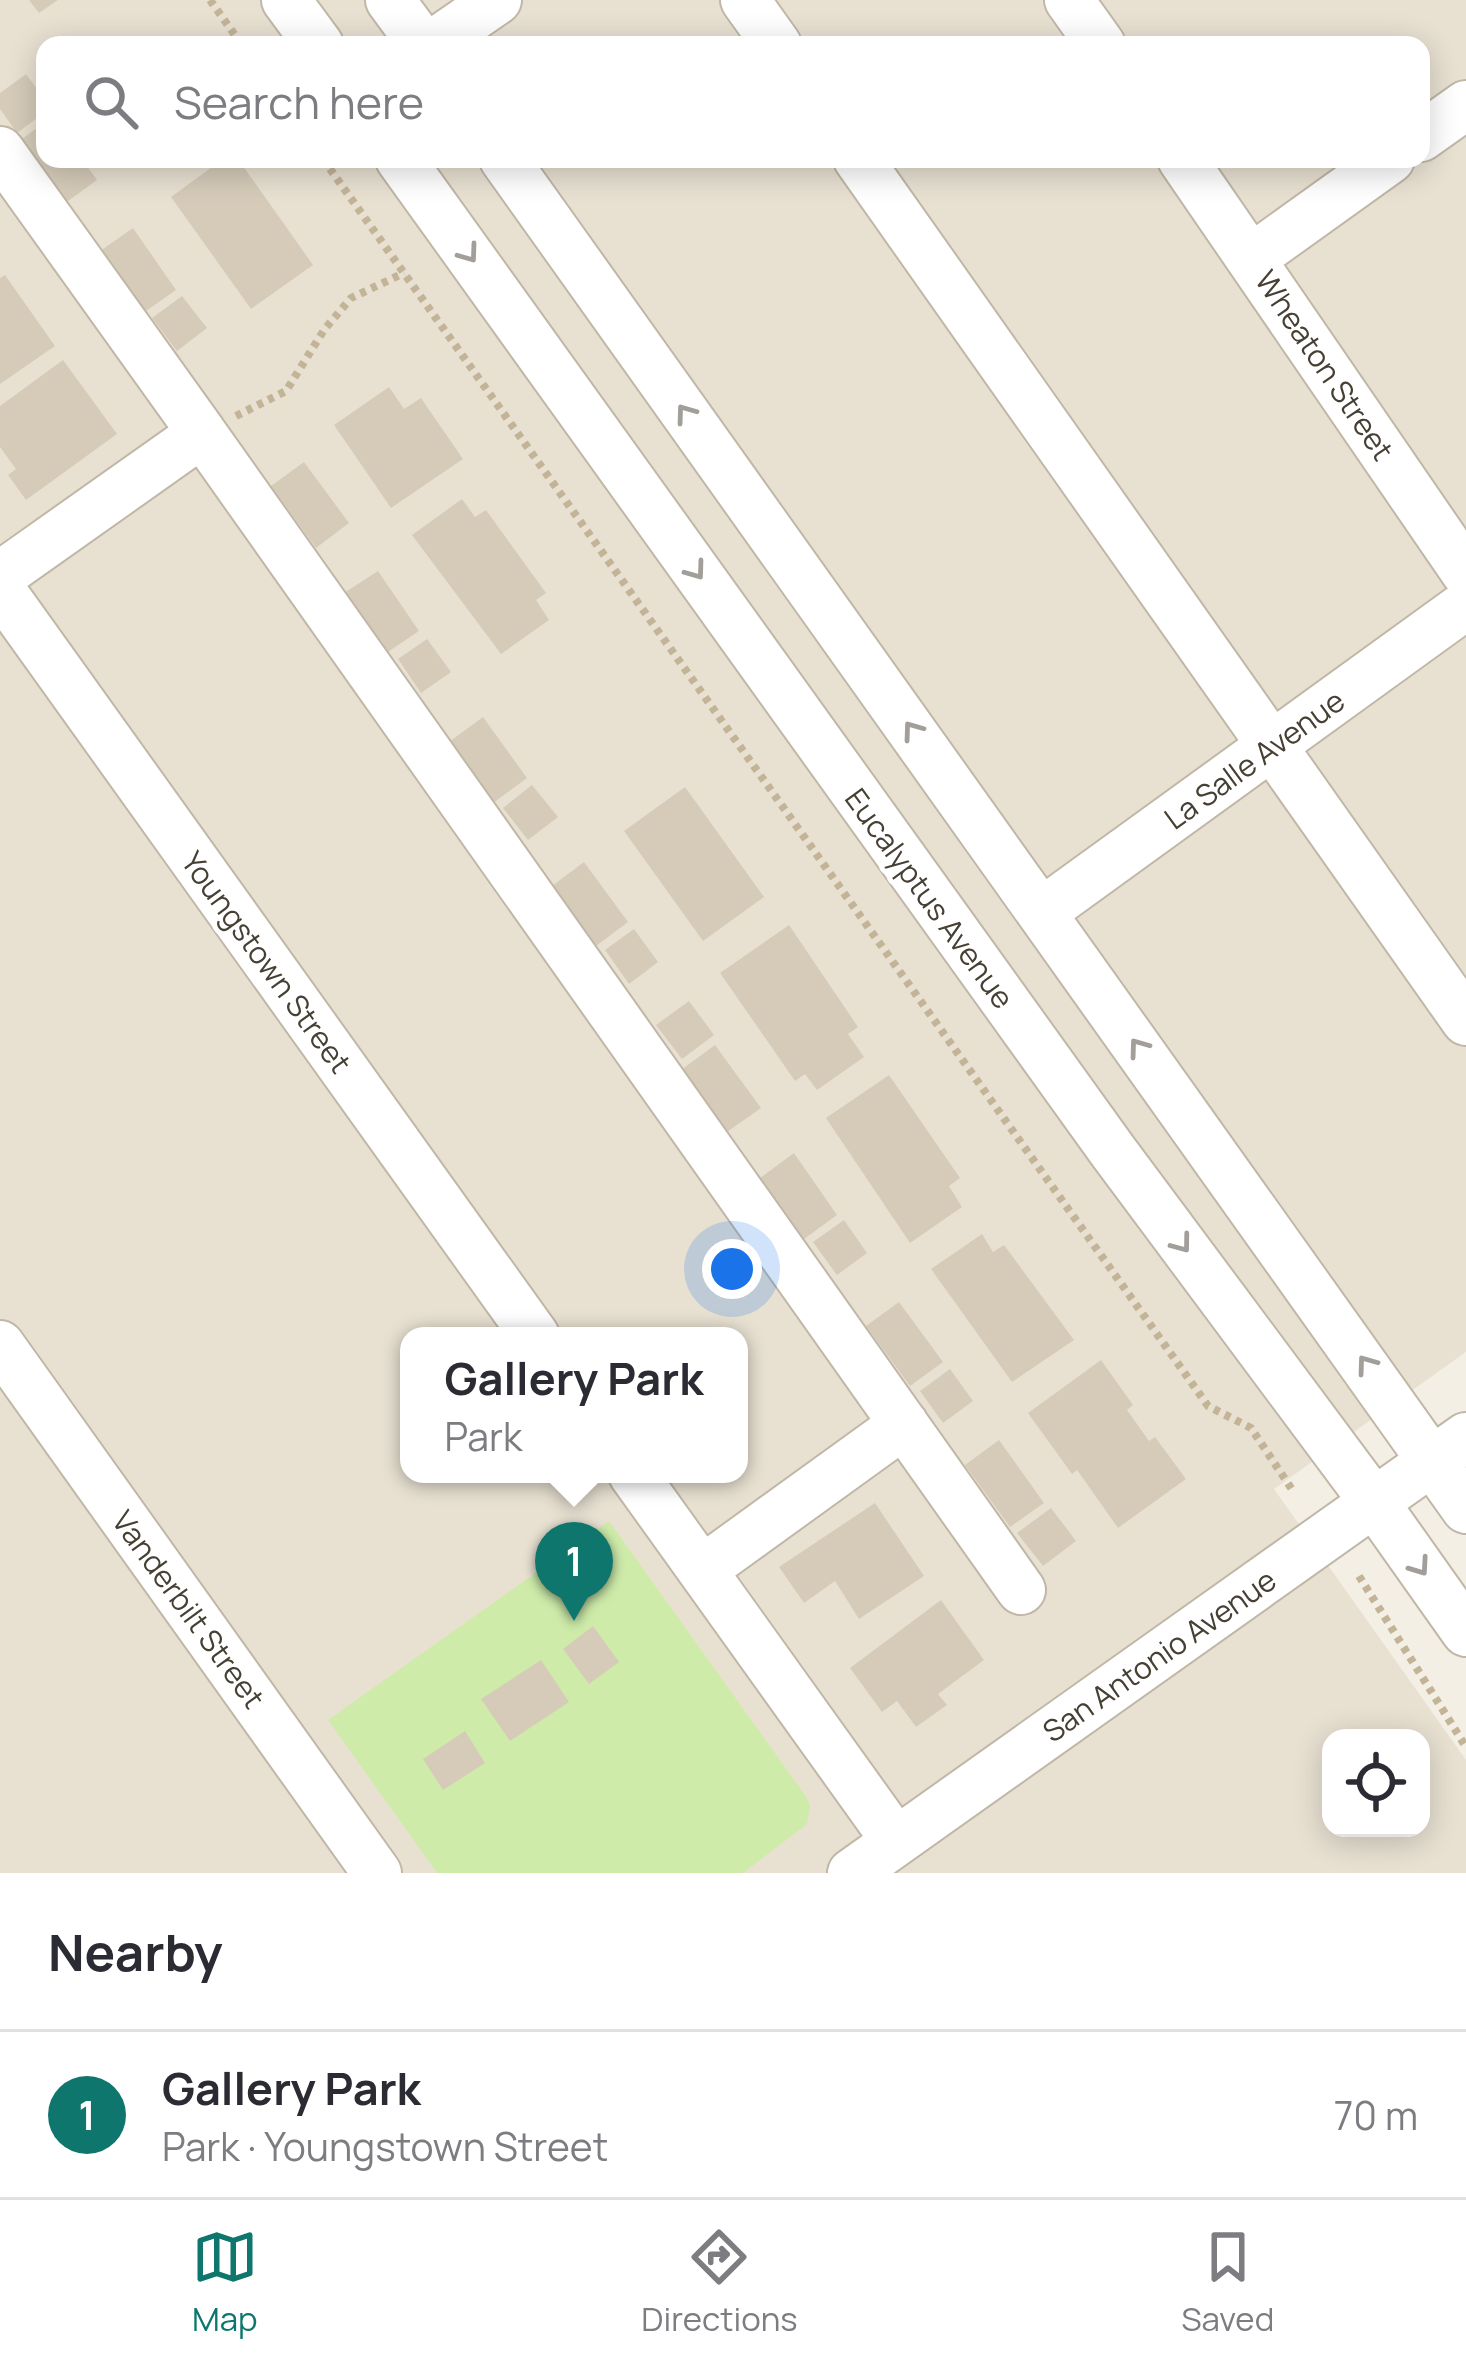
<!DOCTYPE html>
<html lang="en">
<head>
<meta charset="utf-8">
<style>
  body { margin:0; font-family:Manrope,sans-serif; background:#f2f2f3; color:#2b2b33 }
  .controls { position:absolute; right:36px; bottom:36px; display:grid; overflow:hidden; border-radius:24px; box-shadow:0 6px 30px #0003 }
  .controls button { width:108px; height:108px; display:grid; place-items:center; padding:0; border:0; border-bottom:3px solid #e1e1e2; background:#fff; color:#2b2b33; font:60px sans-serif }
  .you { position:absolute; left:732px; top:1269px; width:42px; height:42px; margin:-30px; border:9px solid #fff; border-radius:50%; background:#1a73e8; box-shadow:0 0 0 18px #1a73e833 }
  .badge { display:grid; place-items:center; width:78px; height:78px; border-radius:50%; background:#0f766e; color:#fff; font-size:39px; font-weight:700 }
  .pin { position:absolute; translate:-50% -99px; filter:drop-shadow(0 3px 6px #0008) }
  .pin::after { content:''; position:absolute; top:63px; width:42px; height:36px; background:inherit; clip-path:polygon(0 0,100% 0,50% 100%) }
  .popup { position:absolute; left:400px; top:1327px; width:348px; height:156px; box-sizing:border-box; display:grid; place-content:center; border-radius:24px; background:#fff; filter:drop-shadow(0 3px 9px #0005); font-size:39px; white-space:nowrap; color:#7c7c81 }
  .popup b { font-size:45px; color:#2b2b33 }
  .popup::after { content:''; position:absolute; left:50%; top:100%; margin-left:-24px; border:24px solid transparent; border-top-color:#fff }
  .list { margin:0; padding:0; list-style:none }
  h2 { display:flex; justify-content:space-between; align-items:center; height:156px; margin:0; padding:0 48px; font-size:51px }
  h2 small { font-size:39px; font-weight:400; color:#7c7c81 }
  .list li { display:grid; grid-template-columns:78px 1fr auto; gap:36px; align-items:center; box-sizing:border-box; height:168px; padding:0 48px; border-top:3px solid #e1e1e2 }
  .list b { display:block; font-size:45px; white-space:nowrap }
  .list p { margin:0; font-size:39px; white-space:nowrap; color:#7c7c81 }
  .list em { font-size:39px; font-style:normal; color:#7c7c81 }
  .icon { flex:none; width:66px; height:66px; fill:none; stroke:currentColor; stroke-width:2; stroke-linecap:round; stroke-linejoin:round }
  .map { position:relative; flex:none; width:1466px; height:1873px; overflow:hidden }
  .search { position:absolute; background:#fff; box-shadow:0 6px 30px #0003; left:36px; right:36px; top:36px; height:132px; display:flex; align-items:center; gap:30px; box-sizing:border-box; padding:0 42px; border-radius:24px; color:#7c7c81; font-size:45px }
  .sheet { height:324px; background:#fff }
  nav { display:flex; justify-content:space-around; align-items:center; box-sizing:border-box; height:168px; border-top:3px solid #e1e1e2; background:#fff; font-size:33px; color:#7c7c81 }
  nav a { display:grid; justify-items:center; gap:6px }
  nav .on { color:#0f766e }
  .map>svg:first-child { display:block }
</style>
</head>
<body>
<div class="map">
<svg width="1466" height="1873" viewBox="0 0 1466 1873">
  <rect width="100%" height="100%" fill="#f4efe5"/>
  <path fill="#e8e1d2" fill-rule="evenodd" d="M0,0h1466v1352l-192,137 192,271v113h-1466zM45,45h1376v114h-1376zM409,1336h330v138h-330zM1331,1738h90v90h-90z"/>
  <path fill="#ceebaa" d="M609,1521l198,277 3,8 -3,18 -64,49h-306l-109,-153z"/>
  <path fill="#d6cbb9" d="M29,0h29l-19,13z
    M26,74l19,26v12l-28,21 -17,-24v-16z
    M45,122v37h37l15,21 -33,24 -45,-63z
    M223,159h15l75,106 -62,44 -80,-112z
    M133,228l43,62 -33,23 -43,-62z
    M5,275l50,71 -55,38v-106z
    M182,296l25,32 -30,23 -25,-33z
    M63,360l54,74 -91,66 -18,-25 8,-6 -16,-22v-41z
    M389,387l15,22 17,-11 42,61 -72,49 -57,-83z
    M304,462l45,61 -33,25 -45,-62z
    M462,499l13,18 11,-7 60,83 -10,7 13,20 -48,34 -89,-119z
    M378,571l41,60 -34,23 -41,-61z
    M427,639l24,33 -30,21 -23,-34z
    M483,717l44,61 -34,25 -44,-61z
    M532,785l26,32 -30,23 -25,-32z
    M685,787l79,110 -61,44 -79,-110z
    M584,862l44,60 -32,24 -44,-60z
    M789,925l69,102 -10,7 16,23 -47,33 -12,-16 -10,7 -75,-108z
    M634,929l24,33 -29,22 -24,-34z
    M689,1001l25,34 -32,24 -26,-34z
    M715,1045l46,63 -34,24 -46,-62z
    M889,1075l71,103 -11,8 13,21 -52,36 -84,-125z
    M794,1153l43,62 -33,24 -44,-61z
    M844,1220l23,33 -30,22 -24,-33z
    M982,1234l11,18 11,-7 70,95 -62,42 -81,-113z
    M899,1302l44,60 -33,24 -44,-60z
    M1101,1360l32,45 -6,5 22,31 6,-4 31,42 -68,49 -41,-58 -5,4 -44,-61z
    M950,1369l23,32 -30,22 -23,-32z
    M999,1440l45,63 -34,24 -45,-62z
    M875,1503l49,73 -65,43 -24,-38 -31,22 -25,-36z
    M1051,1508l25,33 -33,25 -26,-33z
    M941,1600l43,60 -46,34 9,11 -31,22 -19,-26 -15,11 -32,-44z
    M593,1626l26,36 -30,22 -26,-35z
    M541,1660l28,42 -59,39 -29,-42z
    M465,1731l20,32 -42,27 -20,-31z"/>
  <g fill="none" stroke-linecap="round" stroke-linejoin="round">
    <g stroke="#c0b7a7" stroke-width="52">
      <path id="minor" d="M286,0l33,45
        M390,0l33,45
        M745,0l32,45
        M1069,0l32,45
        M432,45l65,-45
        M1421,137l45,-32
        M0,151l202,282 -202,143
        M400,159l712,991 262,352 92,130
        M504,159l962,1350
        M858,159l608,862
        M1182,159l284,414
        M1252,258l138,-99
        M202,433l819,1157
        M0,589l535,747
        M1042,912l424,-307
        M0,1345l377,528
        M633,1474l263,367
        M702,1570l202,-146
        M852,1873l614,-436"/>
    </g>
    <path stroke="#c3b397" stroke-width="8" stroke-dasharray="6 6" stroke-linecap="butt" d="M210,0l32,45
      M323,159l885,1247 43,22 42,63
      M236,416l50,-25 38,-61 27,-32 53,-25
      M1359,1576l107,171"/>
    <use href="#minor" stroke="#fff" stroke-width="48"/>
  </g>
  <defs><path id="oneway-chevron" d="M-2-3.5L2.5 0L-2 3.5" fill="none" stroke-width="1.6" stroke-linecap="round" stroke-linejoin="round" transform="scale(3)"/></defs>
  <g stroke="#a29f9a">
    <use href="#oneway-chevron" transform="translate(469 254) rotate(54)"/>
    <use href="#oneway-chevron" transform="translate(685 413) rotate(-126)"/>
    <use href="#oneway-chevron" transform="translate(696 571) rotate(54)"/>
    <use href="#oneway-chevron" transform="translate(912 730) rotate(-126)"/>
    <use href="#oneway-chevron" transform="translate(1138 1047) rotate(-126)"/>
    <use href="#oneway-chevron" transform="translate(1182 1244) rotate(53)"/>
    <use href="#oneway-chevron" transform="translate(1366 1364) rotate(-126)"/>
    <use href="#oneway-chevron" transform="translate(1420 1567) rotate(55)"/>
  </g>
  <g text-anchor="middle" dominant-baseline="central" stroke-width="10" stroke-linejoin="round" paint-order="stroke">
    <g font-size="30" fill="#463f34" stroke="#fff">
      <text transform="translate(1325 365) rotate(56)">Wheaton Street</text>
      <text transform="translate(1254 759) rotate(-36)">La Salle Avenue</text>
      <text transform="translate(930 898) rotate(54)">Eucalyptus Avenue</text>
      <text transform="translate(267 962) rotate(54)">Youngstown Street</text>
      <text transform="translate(189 1609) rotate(54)">Vanderbilt Street</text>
      <text transform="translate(1159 1655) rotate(-35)">San Antonio Avenue</text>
    </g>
  </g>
</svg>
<div class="controls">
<button><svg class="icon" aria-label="locate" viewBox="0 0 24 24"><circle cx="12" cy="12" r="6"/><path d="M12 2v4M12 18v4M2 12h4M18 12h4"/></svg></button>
</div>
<div class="you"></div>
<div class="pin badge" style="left:574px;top:1621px">1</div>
<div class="popup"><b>Gallery Park</b>Park</div>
<div class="search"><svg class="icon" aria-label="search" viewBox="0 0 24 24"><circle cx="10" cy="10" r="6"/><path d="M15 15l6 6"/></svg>Search here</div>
</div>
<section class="sheet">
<h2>Nearby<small></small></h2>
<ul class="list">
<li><span class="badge">1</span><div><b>Gallery Park</b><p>Park · Youngstown Street</p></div><em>70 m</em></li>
</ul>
</section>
<nav>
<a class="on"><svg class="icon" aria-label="map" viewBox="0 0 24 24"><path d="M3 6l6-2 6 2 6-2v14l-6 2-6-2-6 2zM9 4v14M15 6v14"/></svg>Map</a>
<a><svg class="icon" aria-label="directions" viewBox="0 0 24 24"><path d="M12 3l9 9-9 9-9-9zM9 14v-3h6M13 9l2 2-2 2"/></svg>Directions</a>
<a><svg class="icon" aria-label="saved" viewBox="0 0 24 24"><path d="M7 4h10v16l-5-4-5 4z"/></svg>Saved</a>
</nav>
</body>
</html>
